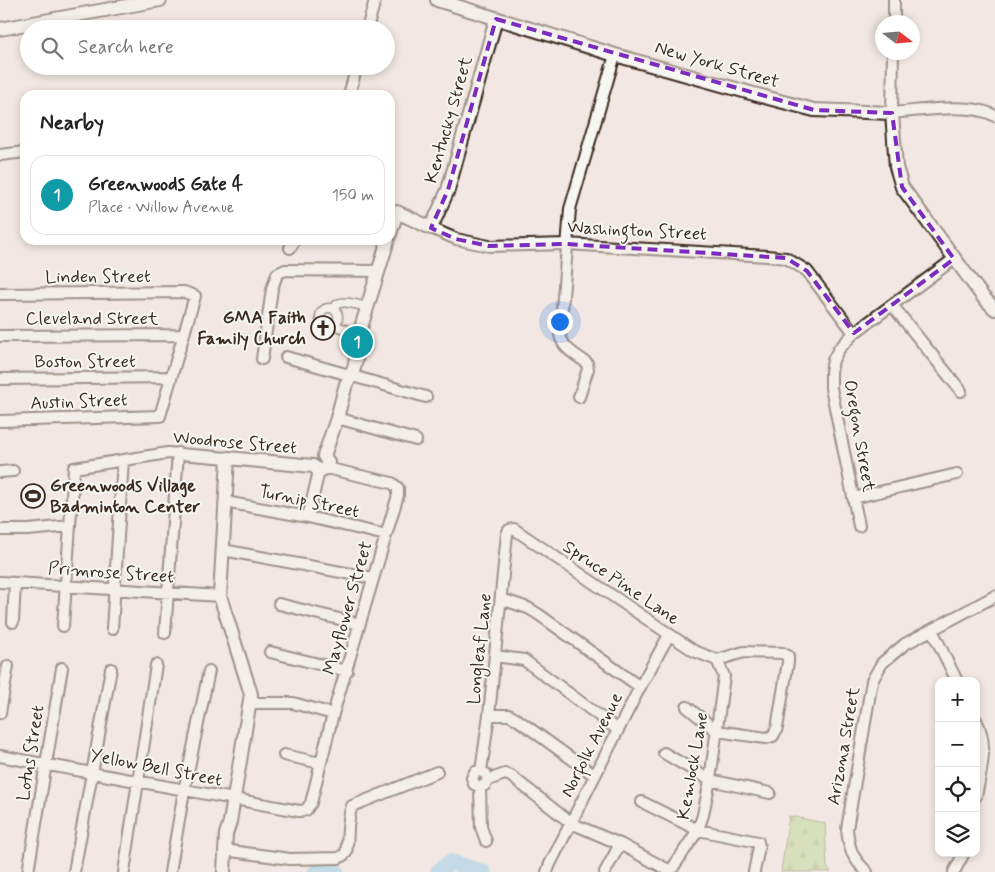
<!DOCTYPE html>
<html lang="en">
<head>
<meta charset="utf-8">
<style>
  body { margin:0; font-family:Mynerve,sans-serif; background:#f6f6f6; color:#222 }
  .controls { position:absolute; right:15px; bottom:15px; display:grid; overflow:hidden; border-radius:10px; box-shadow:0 2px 8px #0003 }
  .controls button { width:45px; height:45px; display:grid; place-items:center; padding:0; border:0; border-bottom:1px solid #e0e0e0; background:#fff; color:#222; font:25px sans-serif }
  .compass { position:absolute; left:875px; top:15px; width:45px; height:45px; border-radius:50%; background:#fff; box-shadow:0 2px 8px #0003; rotate:106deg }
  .you { position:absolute; left:559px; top:321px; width:18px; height:18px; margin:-12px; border:4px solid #fff; border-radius:50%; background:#1a73e8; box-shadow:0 0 0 8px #1a73e833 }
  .badge { display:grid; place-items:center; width:32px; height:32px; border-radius:50%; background:#111827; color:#fff; font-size:16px; font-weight:700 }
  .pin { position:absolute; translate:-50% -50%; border:2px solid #fff; box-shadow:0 1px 5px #0006 }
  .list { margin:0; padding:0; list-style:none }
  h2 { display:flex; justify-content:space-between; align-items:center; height:65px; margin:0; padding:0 20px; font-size:21px }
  h2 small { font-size:16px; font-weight:400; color:#767676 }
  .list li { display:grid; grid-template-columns:32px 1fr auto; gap:15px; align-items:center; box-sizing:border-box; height:80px; margin:0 10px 10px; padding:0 10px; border:1px solid #e0e0e0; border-radius:15px }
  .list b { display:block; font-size:19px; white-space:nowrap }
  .list p { margin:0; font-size:16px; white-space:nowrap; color:#767676 }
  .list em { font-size:16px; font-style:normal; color:#767676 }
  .icon { flex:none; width:28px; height:28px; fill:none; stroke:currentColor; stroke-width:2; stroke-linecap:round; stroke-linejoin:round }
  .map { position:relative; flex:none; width:995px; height:872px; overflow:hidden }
  .search { position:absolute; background:#fff; box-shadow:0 2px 8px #0003; left:20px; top:20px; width:375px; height:55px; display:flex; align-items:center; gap:12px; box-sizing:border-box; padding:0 18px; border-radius:28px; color:#767676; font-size:19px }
  .panel { position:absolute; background:#fff; box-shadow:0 2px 8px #0003; left:20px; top:90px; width:375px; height:155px; border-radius:15px }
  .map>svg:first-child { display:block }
</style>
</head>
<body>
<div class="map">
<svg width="995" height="872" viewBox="0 0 995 872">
  <defs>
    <pattern id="forest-firs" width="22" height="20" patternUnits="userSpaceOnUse" patternTransform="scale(1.25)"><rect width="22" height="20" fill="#b9d68f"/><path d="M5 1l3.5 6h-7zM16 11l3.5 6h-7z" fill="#a0b87b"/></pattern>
  </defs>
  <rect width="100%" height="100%" fill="#f2e7e2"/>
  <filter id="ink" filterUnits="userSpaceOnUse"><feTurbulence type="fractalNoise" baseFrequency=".02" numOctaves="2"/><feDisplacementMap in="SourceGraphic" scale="10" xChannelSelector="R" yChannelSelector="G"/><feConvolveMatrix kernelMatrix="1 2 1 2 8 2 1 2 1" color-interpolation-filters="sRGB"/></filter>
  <g filter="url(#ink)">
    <path fill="url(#forest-firs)" stroke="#7a8056" d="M789,816l36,7 2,44 4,5h-50z"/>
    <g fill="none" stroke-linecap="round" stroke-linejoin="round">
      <path stroke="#8ccded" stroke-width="16" d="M316,872l14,-3 6,3
        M438,872l12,-10 33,10"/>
      <g stroke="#3b2a1e" stroke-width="11">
        <path id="pedestrian" d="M320 317a9 9 0 1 1 18 0a9 9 0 1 1-18 0Z
          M333,309c6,-12 23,-4 34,-2
          M333,325l26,9"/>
      </g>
      <g stroke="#3b2a1e" stroke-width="14">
        <path id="minor" d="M894,22v-22
          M367,29l8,-29
          M893,52l-1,61c28,-2 79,-11 103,3
          M349,95l8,-29
          M0,155l25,-3
          M431,228l25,11 33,7 77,-2 201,12 19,2 21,13 47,62
          M290,248l5,-8
          M0,294l184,-2 11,4 -35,120 -160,5
          M892,305l69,86
          M0,336l183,-1
          M286,357l140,40
          M262,359l10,-70 5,-15 8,-4 94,1
          M0,379l171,-2
          M579,397l9,-28 -1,-6c-11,-8 -24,-14 -27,-28l10,-126 45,-154
          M337,418l79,22
          M0,472l13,-1
          M853,498l104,-24
          M225,502l83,15 78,18
          M308,517l11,-46
          M859,526l-28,-138v-16l2,-12 6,-11 15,-16 100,-74
          M0,530h28l42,-4
          M223,550l150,28
          M0,582l220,14
          M501,599l27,9 10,6 102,73
          M279,604l80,20
          M13,622l2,-39
          M63,626l11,-158 94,-15 60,5
          M112,629l11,-169
          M932,630l25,51
          M165,633l13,-180
          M270,652l77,19
          M495,656l29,4 94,70
          M250,703h43l40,11
          M687,707l30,24 49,7 7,-2 4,-8 11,-66v-6l-6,-3 -38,-1 -27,8
          M0,713l8,-47
          M489,715h20l9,5 76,55
          M976,720c13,24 5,51 0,76
          M664,753l46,27 60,13
          M284,755l36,8
          M0,756l299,55 7,-1 5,-7 22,-89 65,-219v-7l-6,-5 -66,-15
          M481,771l8,-56 18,-181 2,-4 5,-1 180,122 23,9
          M488,780l-2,-6 -5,-3 -6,1 -3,6 2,6 6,3 5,-2 3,-5 17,-6 6,2 60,47 49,21 50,27
          M480,787l1,40 5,14
          M642,802l56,28 60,12 1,5 -5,25
          M231,851l59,8 49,-1 7,-5c3,-16 0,-32 6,-47l85,-34
          M28,872l34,-204
          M74,872l37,-203
          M124,872l32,-207
          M170,872l14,-81 25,-120
          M547,872l3,-8 90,-177 29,-52
          M605,872l15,-28
          M670,872l28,-42 5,-15 7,-35 14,-104 -7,-16
          M867,872c-15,-14 -18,-23 -20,-43l25,-148 10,-18 23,-19 90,-48
          M954,872l10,-19"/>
      </g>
      <g stroke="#3b2a1e" stroke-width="16">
        <path id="tertiary" d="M437,0l178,55 157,44 42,11 78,3 4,54 6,20 81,110 12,12
          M0,29l160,-29
          M390,234l7,-22 34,16 17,-38 48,-171
          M324,456l13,-38 9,-34 6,-8 8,-33 -1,-9 29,-94
          M313,466l6,5 7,-3 2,-6 -4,-6
          M224,872l2,-38 4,-12 21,-128 -31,-98 8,-138 85,8"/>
      </g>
      <use href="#pedestrian" stroke="#f6f6f2" stroke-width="8"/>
      <use href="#minor" stroke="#f6f6f2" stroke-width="10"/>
      <use href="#tertiary" stroke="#f6f6f2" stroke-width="12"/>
    </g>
  </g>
  <path d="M0 0H995V872H0ZM496,19l318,91 78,3 10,74 52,72 -100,74 -47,-62 -21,-13 -220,-14 -77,2 -33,-7 -25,-11 17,-38z" fill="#f2e7e2" fill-opacity=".55" fill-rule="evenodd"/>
  <path fill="none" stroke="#7b2cbf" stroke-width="4" stroke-dasharray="10 6" stroke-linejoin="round" d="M496,19l318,91 78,3 10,74 52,72 -100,74 -47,-62 -21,-13 -220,-14 -77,2 -33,-7 -25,-11 17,-38z"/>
  <defs>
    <g id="church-ring" transform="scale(1.25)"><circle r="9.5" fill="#f6f6f2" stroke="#3b2a1e" stroke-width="1.5"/><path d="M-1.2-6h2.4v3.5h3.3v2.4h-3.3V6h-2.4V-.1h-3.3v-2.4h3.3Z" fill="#3b2a1e"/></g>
    <g id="stadium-ring" transform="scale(1.25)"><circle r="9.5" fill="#f6f6f2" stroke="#3b2a1e" stroke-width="1.5"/><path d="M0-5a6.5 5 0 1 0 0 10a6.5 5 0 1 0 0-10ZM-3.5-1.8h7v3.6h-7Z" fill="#3b2a1e"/></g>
  </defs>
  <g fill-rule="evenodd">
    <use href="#church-ring" x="323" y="328"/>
    <use href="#stadium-ring" x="33" y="496"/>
  </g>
  <g text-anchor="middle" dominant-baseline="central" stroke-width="4" stroke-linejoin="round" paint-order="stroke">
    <g font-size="18" fill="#3b2a1e" stroke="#f6f6f2">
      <text transform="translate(717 65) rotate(16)">New York Street</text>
      <text transform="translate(449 120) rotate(-74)">Kentucky Street</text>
      <text transform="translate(637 231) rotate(3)">Washington Street</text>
      <text x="98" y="277">Linden Street</text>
      <text x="92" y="319">Cleveland Street</text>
      <text x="85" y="362">Boston Street</text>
      <text transform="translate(79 402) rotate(-2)">Austin Street</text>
      <text transform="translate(859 436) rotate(80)">Oregon Street</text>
      <text transform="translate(235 443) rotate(5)">Woodrose Street</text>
      <text transform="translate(309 502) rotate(12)">Turnip Street</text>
      <text transform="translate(111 573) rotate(4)">Primrose Street</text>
      <text transform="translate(621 583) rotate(34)">Spruce Pine Lane</text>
      <text transform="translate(348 608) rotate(-74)">Mayflower Street</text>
      <text transform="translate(480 649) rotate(-84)">Longleaf Lane</text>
      <text transform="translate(592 745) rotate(-63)">Norfolk Avenue</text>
      <text transform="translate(844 746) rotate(-80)">Arizona Street</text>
      <text transform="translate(31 753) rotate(-81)">Lotus Street</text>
      <text transform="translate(693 766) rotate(-80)">Kemlock Lane</text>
      <text transform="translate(156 768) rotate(11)">Yellow Bell Street</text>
    </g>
    <g font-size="18" font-weight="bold" fill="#3b2a1e" stroke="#f6f6f2" text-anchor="end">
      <text x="306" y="318">GMA Faith<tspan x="306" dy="21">Family Church</tspan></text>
      <text x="50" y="486" text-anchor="start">Greenwoods Village<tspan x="50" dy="21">Badminton Center</tspan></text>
    </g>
  </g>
</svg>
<div class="controls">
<button>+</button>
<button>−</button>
<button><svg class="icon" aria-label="locate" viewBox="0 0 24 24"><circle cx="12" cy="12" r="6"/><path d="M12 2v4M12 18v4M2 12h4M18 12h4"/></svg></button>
<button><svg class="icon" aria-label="layers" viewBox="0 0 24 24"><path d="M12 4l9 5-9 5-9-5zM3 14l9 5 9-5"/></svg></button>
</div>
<svg class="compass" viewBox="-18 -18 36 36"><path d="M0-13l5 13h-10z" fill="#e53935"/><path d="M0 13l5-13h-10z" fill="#767676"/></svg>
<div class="you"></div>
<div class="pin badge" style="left:357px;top:342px;background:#0f9aa8">1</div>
<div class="search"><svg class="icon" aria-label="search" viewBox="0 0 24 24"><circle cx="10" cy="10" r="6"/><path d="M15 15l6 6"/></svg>Search here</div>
<section class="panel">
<h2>Nearby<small></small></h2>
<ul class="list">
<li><span class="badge" style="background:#0f9aa8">1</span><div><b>Greenwoods Gate 4</b><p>Place · Willow Avenue</p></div><em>150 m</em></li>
</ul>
</section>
</div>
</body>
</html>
